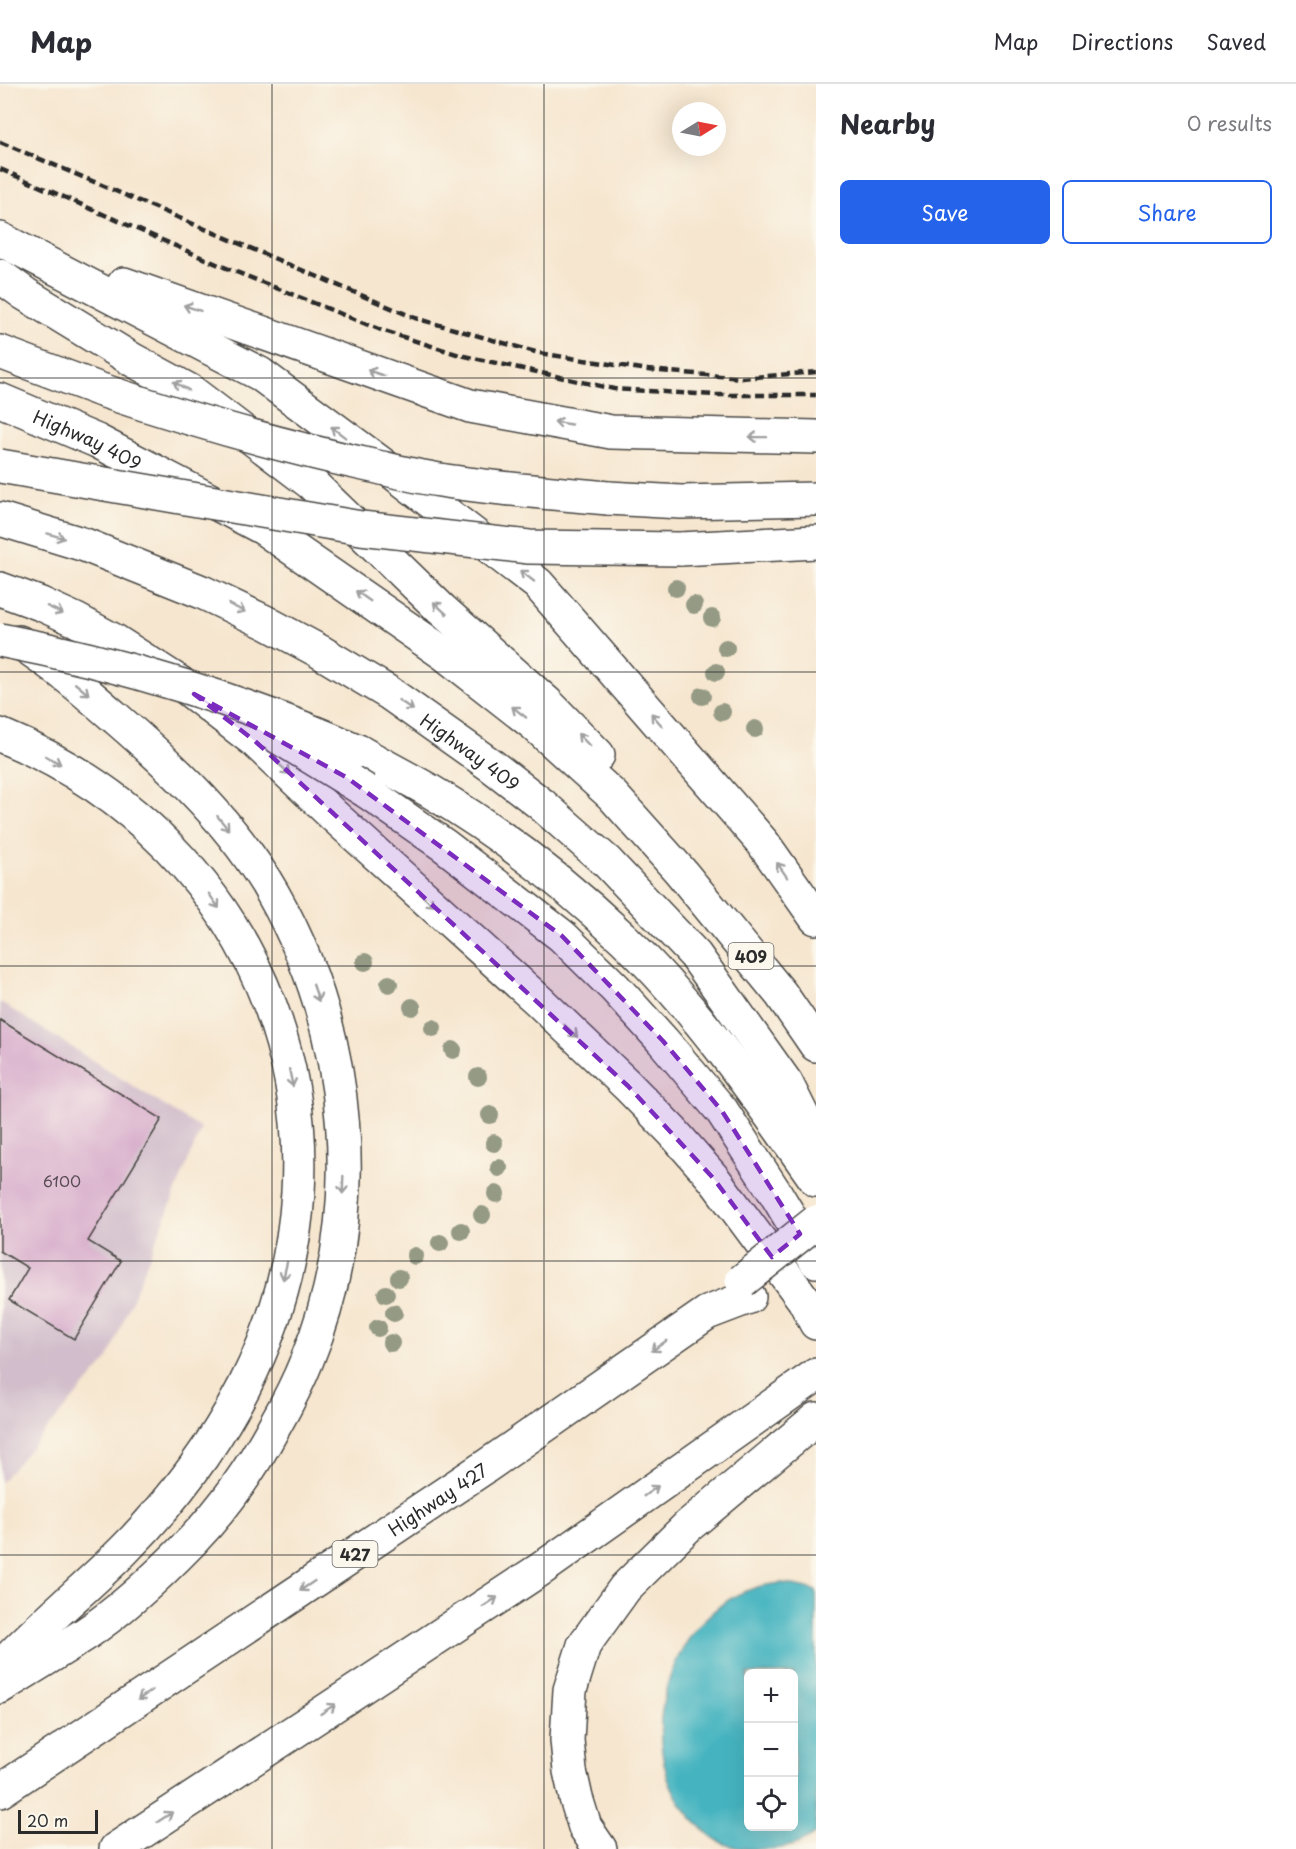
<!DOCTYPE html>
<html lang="en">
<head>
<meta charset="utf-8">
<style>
  body { margin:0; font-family:"Playpen Sans",sans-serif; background:#f2f2f3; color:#2b2b33 }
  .controls { position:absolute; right:18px; bottom:18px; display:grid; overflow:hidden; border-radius:9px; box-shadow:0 6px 24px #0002 }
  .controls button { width:54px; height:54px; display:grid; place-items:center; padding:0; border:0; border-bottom:2px solid #e1e1e2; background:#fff; color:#2b2b33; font:30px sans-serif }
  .compass { position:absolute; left:672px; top:18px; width:54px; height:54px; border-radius:50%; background:#fff; box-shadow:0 6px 24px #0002; rotate:80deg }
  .scale { position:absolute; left:18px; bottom:15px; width:80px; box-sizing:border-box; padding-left:6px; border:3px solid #2b2b2b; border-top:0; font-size:16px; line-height:21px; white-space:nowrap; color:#2b2b2b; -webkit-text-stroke:4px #fbf7ec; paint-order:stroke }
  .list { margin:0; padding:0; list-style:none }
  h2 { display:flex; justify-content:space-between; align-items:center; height:78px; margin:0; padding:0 24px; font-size:26px }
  h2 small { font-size:20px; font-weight:400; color:#7c7c81 }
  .actions { display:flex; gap:12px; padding:18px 24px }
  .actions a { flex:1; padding:14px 0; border:2px solid #2563eb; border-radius:9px; text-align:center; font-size:21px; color:#2563eb }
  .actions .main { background:#2563eb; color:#fff }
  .icon { flex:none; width:33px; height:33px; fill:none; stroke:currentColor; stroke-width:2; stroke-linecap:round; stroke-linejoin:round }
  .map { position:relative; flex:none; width:816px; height:1765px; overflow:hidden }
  header { display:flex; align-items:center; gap:36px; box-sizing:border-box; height:84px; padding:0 30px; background:#fff; border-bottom:2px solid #e1e1e2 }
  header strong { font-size:28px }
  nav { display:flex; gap:33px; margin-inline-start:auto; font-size:21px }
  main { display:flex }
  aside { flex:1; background:#fff }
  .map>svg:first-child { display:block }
</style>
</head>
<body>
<header>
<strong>Map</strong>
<nav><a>Map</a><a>Directions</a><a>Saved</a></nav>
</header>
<main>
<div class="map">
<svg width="816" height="1765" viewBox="0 0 816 1765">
  <rect width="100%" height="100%" fill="#fbf7ec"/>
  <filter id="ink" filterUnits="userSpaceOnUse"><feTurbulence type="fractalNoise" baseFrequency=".0167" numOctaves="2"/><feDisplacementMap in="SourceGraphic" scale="12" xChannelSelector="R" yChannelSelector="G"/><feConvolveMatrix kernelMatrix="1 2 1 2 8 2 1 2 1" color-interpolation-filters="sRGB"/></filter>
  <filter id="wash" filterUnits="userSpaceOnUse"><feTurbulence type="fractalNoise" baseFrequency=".008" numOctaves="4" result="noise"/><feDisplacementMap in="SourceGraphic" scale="24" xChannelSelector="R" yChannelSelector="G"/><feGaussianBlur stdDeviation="1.35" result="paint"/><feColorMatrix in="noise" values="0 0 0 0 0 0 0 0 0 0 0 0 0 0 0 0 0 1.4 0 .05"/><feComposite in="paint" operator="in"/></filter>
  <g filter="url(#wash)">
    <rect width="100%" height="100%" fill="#f6e6cf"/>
    <path fill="#d1bdcb" d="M0,918l201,127 -93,230 -108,124z"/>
    <path fill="#45b4c0" stroke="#387076" stroke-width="1.5" fill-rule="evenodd" d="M782,1499l21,4 13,4v242c-20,15 -36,16 -60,16 -30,0 -43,-8 -63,-30 -71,-76 -18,-230 89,-236zM748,1590h46v152h-46z"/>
    <g id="blocks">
      <path fill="#d7accb" d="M0,936l162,99 -74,122 33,20 -47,78 -65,-39 19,-32 -28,-17z"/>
    </g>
  </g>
  <g filter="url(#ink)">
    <use href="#blocks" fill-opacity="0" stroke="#494744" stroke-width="1.5"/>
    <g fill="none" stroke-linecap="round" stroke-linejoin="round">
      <g stroke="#494744" stroke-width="36">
        <g id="highway">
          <path d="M0,155l260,135 135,100 143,110 225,259 53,75"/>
          <path d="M0,192l25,18 108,66 57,31 121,92 131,127 105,93 51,52"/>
          <path d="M124,200l346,122 141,26 205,5"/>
          <path d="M0,268l101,38"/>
          <path id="s1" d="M0,316l97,41 166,87 183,127 88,69 78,71 68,76 101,123 35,51"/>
          <path d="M608,414l73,4 135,-3"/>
          <path id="s2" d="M0,435l85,26 117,47 63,30 54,29 70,42 103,73 49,38 66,58 88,93 91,128 30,60"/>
          <path d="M680,465l136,-7"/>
          <path d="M0,505l41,15 35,16 37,20 67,43 75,58 78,74 206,186 89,85 45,46 41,47 90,121 12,23"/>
          <path d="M0,651c265,108 374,396 244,652 -31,60 -74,117 -121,164 -40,40 -85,75 -123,117"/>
          <path d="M358,667c24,14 48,26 72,40 69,41 136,93 194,148 74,71 133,157 192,241"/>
          <path d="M366,707l79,55 117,90 53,52 48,53 59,70 54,83 40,67"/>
          <path d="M0,1603c28,-17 56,-34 84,-52 38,-25 76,-61 108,-94 33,-34 61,-75 83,-116 12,-21 23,-42 32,-65 61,-149 45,-327 -34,-466 -39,-69 -97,-124 -156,-175 -31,-27 -63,-55 -98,-77"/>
          <path id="s3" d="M0,1707l485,-324 222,-154 42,-16"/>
          <path d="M116,1765l425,-280 275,-194"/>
          <path d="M600,1765l-15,-22 -9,-29 -6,-27 -3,-31 3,-50 14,-45 41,-57 63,-62 128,-107"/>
        </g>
      </g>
      <use href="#highway" stroke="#fff" stroke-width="33"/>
      <path stroke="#2b2b2b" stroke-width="4.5" stroke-dasharray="9 4.5" stroke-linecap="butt" d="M0,58l415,176 124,35 109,17 94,8 74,-6
        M0,85l219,96 162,65 79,25 154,34 100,6h102"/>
      <g stroke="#494744" stroke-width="36" stroke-linecap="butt">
        <path id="highway-bridge" d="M101,306c90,30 179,56 272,76 22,5 45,11 67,14 56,9 112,13 168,18
          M0,382l361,62 168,19 151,2
          M0,556c121,23 246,62 358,111
          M272,649l94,58
          M742,1197l74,-59"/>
      </g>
      <use href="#highway-bridge" stroke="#fff" stroke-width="33"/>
    </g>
    <g fill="#959a85">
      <circle cx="676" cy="504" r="9"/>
      <circle cx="694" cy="521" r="9"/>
      <circle cx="712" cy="534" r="9"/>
      <circle cx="726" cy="564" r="9"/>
      <circle cx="716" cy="588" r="9"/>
      <circle cx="702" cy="612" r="9"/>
      <circle cx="722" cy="628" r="9"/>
      <circle cx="755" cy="645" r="9"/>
      <circle cx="365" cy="878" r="9"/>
      <circle cx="389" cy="900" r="9"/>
      <circle cx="412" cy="923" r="9"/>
      <circle cx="433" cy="944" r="9"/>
      <circle cx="453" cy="966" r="9"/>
      <circle cx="478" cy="993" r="9"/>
      <circle cx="490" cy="1031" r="9"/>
      <circle cx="494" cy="1059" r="9"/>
      <circle cx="499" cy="1084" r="9"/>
      <circle cx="496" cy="1110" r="9"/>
      <circle cx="482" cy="1131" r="9"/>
      <circle cx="461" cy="1147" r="9"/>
      <circle cx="440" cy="1159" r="9"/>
      <circle cx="415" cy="1172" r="9"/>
      <circle cx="399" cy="1194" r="9"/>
      <circle cx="386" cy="1210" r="9"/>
      <circle cx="394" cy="1229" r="9"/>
      <circle cx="378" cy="1244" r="9"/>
      <circle cx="391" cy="1259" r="9"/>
    </g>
    <defs><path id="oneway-shaft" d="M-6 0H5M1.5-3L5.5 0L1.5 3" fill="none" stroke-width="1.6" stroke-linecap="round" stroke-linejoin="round" transform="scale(1.5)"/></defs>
    <g stroke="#a0a0a0">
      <use href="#oneway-shaft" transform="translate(192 224) rotate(-161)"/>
      <use href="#oneway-shaft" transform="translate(376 289) rotate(-161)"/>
      <use href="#oneway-shaft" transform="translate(181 302) rotate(-151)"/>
      <use href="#oneway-shaft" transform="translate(563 339) rotate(-170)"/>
      <use href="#oneway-shaft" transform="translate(338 348) rotate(-143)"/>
      <use href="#oneway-shaft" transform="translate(758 353) rotate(-179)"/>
      <use href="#oneway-shaft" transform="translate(56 452) rotate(17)"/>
      <use href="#oneway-shaft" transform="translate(527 492) rotate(-142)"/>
      <use href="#oneway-shaft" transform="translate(363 512) rotate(-145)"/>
      <use href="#oneway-shaft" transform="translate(237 524) rotate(26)"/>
      <use href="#oneway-shaft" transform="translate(440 524) rotate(-137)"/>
      <use href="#oneway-shaft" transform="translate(55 526) rotate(25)"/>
      <use href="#oneway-shaft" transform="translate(82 605) rotate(40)"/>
      <use href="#oneway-shaft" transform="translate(406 621) rotate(34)"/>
      <use href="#oneway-shaft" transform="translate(519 628) rotate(-142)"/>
      <use href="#oneway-shaft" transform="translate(657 636) rotate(-131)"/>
      <use href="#oneway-shaft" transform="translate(584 656) rotate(-134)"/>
      <use href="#oneway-shaft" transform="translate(53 676) rotate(29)"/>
      <use href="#oneway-shaft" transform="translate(283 684) rotate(43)"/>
      <use href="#oneway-shaft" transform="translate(223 739) rotate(51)"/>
      <use href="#oneway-shaft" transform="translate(782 786) rotate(-125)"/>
      <use href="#oneway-shaft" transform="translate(427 816) rotate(42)"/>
      <use href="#oneway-shaft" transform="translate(214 817) rotate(55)"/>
      <use href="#oneway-shaft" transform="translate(316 909) rotate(71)"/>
      <use href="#oneway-shaft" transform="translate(571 947) rotate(43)"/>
      <use href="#oneway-shaft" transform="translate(291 994) rotate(78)"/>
      <use href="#oneway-shaft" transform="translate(343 1101) rotate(92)"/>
      <use href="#oneway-shaft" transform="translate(285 1187) rotate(103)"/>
      <use href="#oneway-shaft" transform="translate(659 1262) rotate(145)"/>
      <use href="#oneway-shaft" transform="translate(651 1407) rotate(-35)"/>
      <use href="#oneway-shaft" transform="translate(307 1502) rotate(146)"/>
      <use href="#oneway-shaft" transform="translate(490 1518) rotate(-33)"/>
      <use href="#oneway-shaft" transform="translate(145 1611) rotate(146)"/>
      <use href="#oneway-shaft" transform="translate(328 1625) rotate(-33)"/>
      <use href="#oneway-shaft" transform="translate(165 1733) rotate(-33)"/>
    </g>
  </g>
  <path fill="#7b2cbf" fill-opacity="0.2" stroke="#7b2cbf" stroke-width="4.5" stroke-dasharray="12 8" stroke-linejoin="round" d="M194,610l152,83 216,159 101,105 59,70 78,123 -28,23 -58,-78 -86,-93 -373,-345z"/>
  <path fill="none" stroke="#2b2b2b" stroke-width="1.5" stroke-opacity="0.55" d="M272,0v1765M544,0v1765M0,294h816M0,588h816M0,882h816M0,1177h816M0,1471h816"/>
  <g text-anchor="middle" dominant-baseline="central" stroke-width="4.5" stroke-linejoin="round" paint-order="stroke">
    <g font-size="15" fill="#564b53">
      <text x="62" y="1096">6100</text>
    </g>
    <g fill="#fbf7ec" stroke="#696865" stroke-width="1.5">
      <rect x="728.5" y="859" width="45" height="26" rx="4.5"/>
      <rect x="332.5" y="1457" width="45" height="26" rx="4.5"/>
    </g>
    <g font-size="16" font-weight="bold" fill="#2b2b2b">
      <text x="751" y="872">409</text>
      <text x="355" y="1470">427</text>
    </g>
    <g font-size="18" fill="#2b2b2b" stroke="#fbf7ec">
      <text stroke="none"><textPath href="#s1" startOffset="96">Highway 409</textPath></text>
      <text stroke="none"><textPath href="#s2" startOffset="528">Highway 409</textPath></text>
      <text stroke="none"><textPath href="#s3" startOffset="526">Highway 427</textPath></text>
    </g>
  </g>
</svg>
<div class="controls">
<button>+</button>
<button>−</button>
<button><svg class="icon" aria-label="locate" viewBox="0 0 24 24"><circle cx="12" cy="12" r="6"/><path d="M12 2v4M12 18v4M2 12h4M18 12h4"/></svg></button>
</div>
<svg class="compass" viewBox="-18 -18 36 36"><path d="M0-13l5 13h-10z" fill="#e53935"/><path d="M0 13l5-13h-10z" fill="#7c7c81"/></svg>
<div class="scale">20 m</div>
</div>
<aside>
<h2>Nearby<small>0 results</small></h2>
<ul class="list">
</ul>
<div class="actions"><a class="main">Save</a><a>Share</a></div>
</aside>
</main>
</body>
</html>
